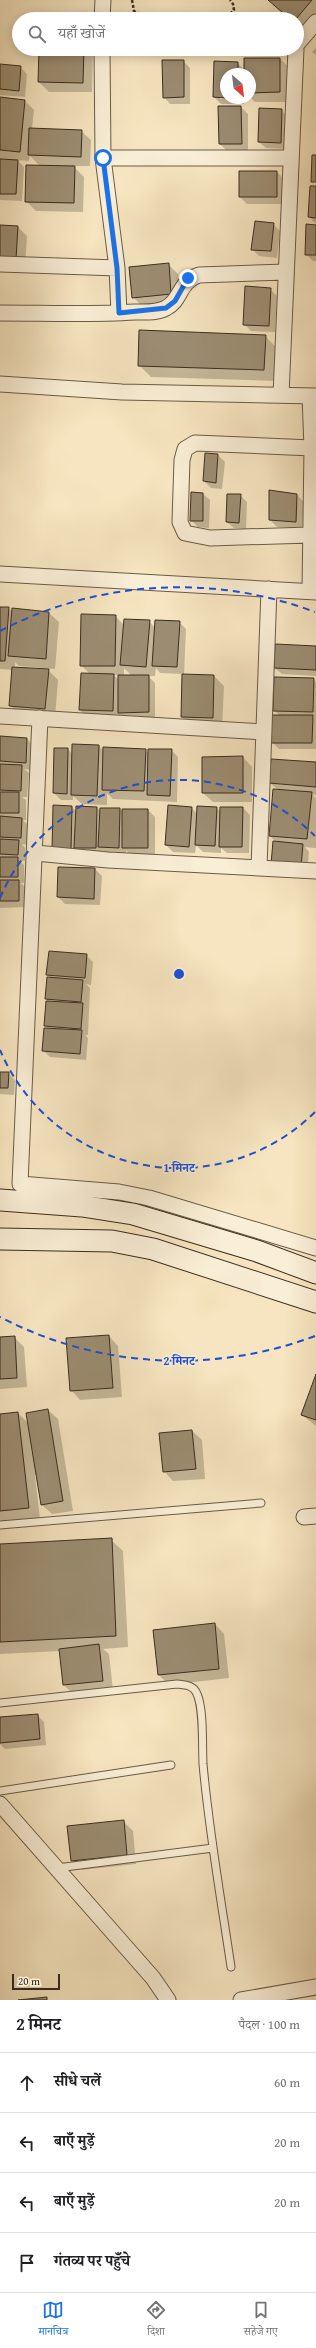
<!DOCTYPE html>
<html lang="hi">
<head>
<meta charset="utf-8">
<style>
  body { margin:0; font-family:"Gentium Book Plus","Noto Serif Devanagari",serif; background:#f2f2f2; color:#202124 }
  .compass { position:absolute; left:220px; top:68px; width:36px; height:36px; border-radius:50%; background:#fff; box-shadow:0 2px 10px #0003; rotate:152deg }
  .scale { position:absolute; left:12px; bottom:10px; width:48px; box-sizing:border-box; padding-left:4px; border:2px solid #3b2d1e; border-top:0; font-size:11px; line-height:14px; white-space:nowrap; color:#3b2d1e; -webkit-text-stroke:3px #f9eed6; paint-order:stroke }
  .stop { position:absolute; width:12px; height:12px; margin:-9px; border:3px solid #1a73e8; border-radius:50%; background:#fff }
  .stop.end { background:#1a73e8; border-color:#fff; box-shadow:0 1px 4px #0008 }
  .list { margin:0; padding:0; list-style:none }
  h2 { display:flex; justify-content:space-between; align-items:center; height:52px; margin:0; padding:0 16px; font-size:17px }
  h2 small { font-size:13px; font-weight:400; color:#757577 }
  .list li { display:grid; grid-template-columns:26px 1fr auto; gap:12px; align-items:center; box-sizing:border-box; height:60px; padding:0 16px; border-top:1px solid #e0e0e0 }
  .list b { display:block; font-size:15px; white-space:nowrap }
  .list em { font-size:13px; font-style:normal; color:#757577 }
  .icon { flex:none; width:22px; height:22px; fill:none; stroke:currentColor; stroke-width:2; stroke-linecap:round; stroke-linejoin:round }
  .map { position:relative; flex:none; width:316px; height:2000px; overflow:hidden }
  .search { position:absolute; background:#fff; box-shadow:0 2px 10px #0003; left:12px; right:12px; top:12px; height:44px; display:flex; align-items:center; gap:10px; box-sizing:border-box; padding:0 14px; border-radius:22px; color:#757577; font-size:15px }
  .sheet { height:292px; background:#fff }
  nav { display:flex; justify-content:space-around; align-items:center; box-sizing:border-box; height:56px; border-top:1px solid #e0e0e0; background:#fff; font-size:11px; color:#757577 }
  nav a { display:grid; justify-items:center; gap:2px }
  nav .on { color:#1a73e8 }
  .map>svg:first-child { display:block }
</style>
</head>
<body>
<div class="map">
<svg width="316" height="2000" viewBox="0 0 316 2000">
  <rect width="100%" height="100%" fill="#f6e5c0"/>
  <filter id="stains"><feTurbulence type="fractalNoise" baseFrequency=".005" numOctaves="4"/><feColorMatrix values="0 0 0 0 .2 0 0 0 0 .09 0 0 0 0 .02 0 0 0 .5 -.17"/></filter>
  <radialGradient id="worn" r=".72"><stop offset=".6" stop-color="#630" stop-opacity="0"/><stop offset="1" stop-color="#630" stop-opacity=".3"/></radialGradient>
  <path fill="#0003" fill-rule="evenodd" d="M268,0h48v21l-10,12 -9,-7v-7h-8z
    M316,48v7l-4,-3z
    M40,49h53l-1,43h-43l-10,-10z
    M280,59l10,9v34h-35l-5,-5v-23h-24v23h-6v2l24,-1v6h-23l-7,-7 1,-35 22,1 8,7z
    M183,61l7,7v36h-20l-6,-7z
    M0,65l20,2 7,7 -2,23 -25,-2z
    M0,98l25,3 9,9 -2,19 49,2 10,9 -1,26h-17l11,11 -1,35 -47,-1 -10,-10 14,-35 -10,-10 -1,5 -12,-1 7,7 -2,34 -22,-1z
    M219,107h22l7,7v37h-21l-7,-7z
    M281,110l7,7 -1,32 -21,-1 -7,-6z
    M277,172l7,7v25h-37l-7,-7z
    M316,187v37l-7,-7z
    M273,224l7,7 -3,27 -18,-2 -7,-7z
    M0,226h17l10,10 -2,33 -25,-2z
    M316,226v35h-3l-7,-7z
    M168,264l10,10 2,30 -37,3 -10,-10z
    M270,289l7,7 -2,36 -24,-1 -7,-7z
    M265,336l12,12 -1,33 -125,-4 -12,-12z
    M206,454l12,1 7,7 -3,27 -11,-1 -7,-7z
    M270,491l27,4 7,7 -2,26 -25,-1 -7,-7z
    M203,494l7,6 -1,28 -11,-1 -7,-7z
    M240,495l7,7 -1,27 -12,-1 -7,-6z
    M0,608h8l5,5v-3l36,3 10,9 -4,47 -36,-3 -4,-4v6l33,2 10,10 -3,38 -35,-3 -10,-10 3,-35 -13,-1z
    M115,616l9,9 25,-4 6,7 24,-6 7,7 -2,46 30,1 10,10 -2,42 -31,-1 -9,-10 1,-43 -23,-1 -4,-5 -1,8h-7l7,7v36h-29l-4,-4v5h-32l-10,-10 10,-36 -9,-9zM124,668l8,8h-8zM114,675h5v5z
    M316,647v29l-34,-2 -7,-6z
    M313,679l3,3v67h-37l-7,-7 8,-26 -6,-6z
    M0,737l27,2 7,7 -2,24 -8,-1 5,4 -2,24h-5l4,3v20h-3l6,6 -1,19 -6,-1 3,4v13h-5l4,4v18h-3l4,4 1,20 -26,1z
    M99,746l5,5 41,-1 4,4 22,-4 7,7 -1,45 -64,-3 -6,-6v12l-25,-1 -9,-8v4h-12l-7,-7 14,-44 5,6z
    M243,757l9,10v35h-39l-10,-9z
    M316,763v32h-3l3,3v50l-11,-1 4,5 -2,21 -37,-37 8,-46 -8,-7z
    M72,807l5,5 20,-4 4,3 19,-2 3,4 25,-3 7,7v38h-25l-4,-5v4h-20l-3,-4v5l-43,1z
    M192,808l5,6 19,-6 5,4 22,-4 7,7 -1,38h-22l-6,-5v5l-18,-1 -7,-7 -1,8 -22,-1 -7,-7z
    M95,869l7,7 -2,29 -35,-1 -7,-7z
    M86,955l7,7 -2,23 -5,-1 4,4 -2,47h-3l3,3 -2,22 -36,-3 -7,-7 5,-21 -3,-3 4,-24 -3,-3 5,-21 -4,-3z
    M0,1073h8l7,7 -1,15 -14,-1z
    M109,1336l9,10 4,51 -42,3 -9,-10z
    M14,1337l10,10 3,40 -27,2v-51z
    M316,1377v49l-14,-11z
    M48,1410l10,9 15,92 -21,3 -10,-9 -5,-30h-2l5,44 -37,4 -3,-3v-105l18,-2 11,11 -2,-11z
    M192,1431l10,9 3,39 -32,2 -9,-10 -3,-38z
    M111,1540l12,11 5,96 -25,2 6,5 4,36 -39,5 -10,-10 -4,-34 -60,3v-109z
    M215,1624l9,10 5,44 -60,7 -10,-10 -4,-44z
    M37,1715l7,7 2,23 -41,4 -5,-5v-26z
    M123,1821l10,10 3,33 -54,6 -10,-10z"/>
  <path fill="#9c8d72" stroke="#3b2d1e" d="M268,0h44l-16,19h-6z
    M39,49h45l-1,34 -45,-1z
    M244,58h36v34l-30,1v-19h-6z
    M162,60h22v37l-21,1z
    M214,61l24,1v12h-12v24l-13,-1z
    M0,64l21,2 -2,25 -19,-2z
    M0,97l25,3 -5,52 -20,-2z
    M218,106h23l1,38h-23z
    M259,108l23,1 -1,34 -23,-1z
    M29,128l53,2 -1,27 -53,-2z
    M312,155h4v27h-5z
    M0,159l18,1 -2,34h-16z
    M26,165l49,1 -1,37 -49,-1z
    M239,171h38v26h-38z
    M310,186h6v32l-8,-1z
    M255,221l19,2 -3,28 -20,-1z
    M306,224l10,1v30h-11z
    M0,225l18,1 -2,33h-16z
    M169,263l2,31 -39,4 -3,-31z
    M245,286l26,2 -2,38 -26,-1z
    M139,330l127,5 -2,35 -126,-4z
    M205,453l13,1 -2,29 -13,-2z
    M269,490l28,4 -1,28 -27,-2z
    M191,492l12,1v28h-13z
    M227,494h14l-2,29 -13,-1z
    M0,607h9l-4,54h-5z
    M12,608l37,4 -3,47 -38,-3z
    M81,614l35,1 -1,51h-35z
    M124,619l26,1 -4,47 -26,-2z
    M155,620l25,1 -3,46 -25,-1z
    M275,644l41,2v24l-42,-2z
    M12,667l37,2 -4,40 -36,-3z
    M81,673l33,1 -1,37 -34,-1z
    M182,674l32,1 -1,43 -32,-1z
    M118,675h31v37l-31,1z
    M274,677l40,1 -1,34 -40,-1z
    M271,715h42l-1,28h-41z
    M0,736l27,2 -1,25 -26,-2z
    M72,744l27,1 -2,51 -26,-1z
    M103,747l43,2 -2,42 -42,-1z
    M54,748h14l-1,46 -14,-1z
    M148,749h24l-2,47 -23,-1z
    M243,756v37h-41v-36z
    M271,759l45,3v25l-47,-4z
    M0,764l22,1 -1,26 -21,-1z
    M273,789l39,3 -5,47 -38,-3z
    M0,792h19v21h-19z
    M53,805l19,1 -1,44h-19z
    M168,805l24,2 -3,40 -24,-2z
    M76,806l21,1 -1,41h-22z
    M197,806l20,1 -2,39 -20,-1z
    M220,807h23l-1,40h-23z
    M100,808h20l-1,40 -21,-1z
    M122,809h26v39h-26z
    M0,816l22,2 -1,20 -21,-1z
    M0,839l19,1 -1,15 -18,-1z
    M273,841l30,3 -2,23 -30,-3z
    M0,857h18v20h-18z
    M58,867l37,1 -1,31 -37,-2z
    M0,880h19v21h-19z
    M49,951l38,3 -2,24 -39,-3z
    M47,977l36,3 -2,22 -36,-3z
    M46,1001l37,2 -2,26 -37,-3z
    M44,1028l38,2 -2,24 -38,-3z
    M0,1072h9l-1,16h-8z
    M109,1335l4,53 -43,3 -4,-53z
    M15,1336l2,42 -17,1v-42z
    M316,1374v46l-15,-5z
    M48,1409l15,92 -22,4 -15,-92z
    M18,1412l11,96 -29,3v-97z
    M192,1430l4,39 -33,3 -4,-39z
    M112,1538l4,98 -116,6v-98z
    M215,1623l4,46 -61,6 -5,-45z
    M99,1644l4,37 -40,4 -4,-36z
    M38,1714l2,25 -40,4v-26z
    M124,1820l3,35 -56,6 -4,-35z
    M47,1997v3h-29z"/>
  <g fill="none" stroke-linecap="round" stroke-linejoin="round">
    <g stroke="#6a5b46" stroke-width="9">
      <path id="lane" d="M0,1525l261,-22
        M0,1703l177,-19c8,1 17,1 20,10 7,15 5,52 6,70 6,68 18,135 28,203
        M0,1791l171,-26
        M57,1868l156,-20"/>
    </g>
    <g stroke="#6a5b46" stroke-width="17">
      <path id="street" d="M102,19l1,-19
        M297,44l19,-22
        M102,49l1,109 14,110 2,45
        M103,158h187
        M0,264l117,4
        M0,313c45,0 90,2 135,-1 10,0 22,1 31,-4 16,-8 12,-26 33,-33l87,-3
        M0,384l122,8 194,4
        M281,395l15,-346
        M310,396l2,52 -2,143
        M310,535l-100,3 -25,-5 -5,-11 2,-62 3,-11 10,-6 117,5
        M0,574l316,18
        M0,716l264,16
        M40,718l-20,466 99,8 30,6 167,50
        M36,853l72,7 208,11
        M259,868l10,-279
        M304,1517l12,-1
        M0,1804l153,174 15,22
        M241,2000l75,-13"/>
    </g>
    <g stroke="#3b2d1e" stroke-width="23">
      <path id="secondary" d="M0,1200l82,6 51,8 124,37 59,22
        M0,1239l112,2 41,8 163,53"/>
    </g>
    <path stroke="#3b2d1e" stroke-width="2.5" stroke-dasharray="3 2" stroke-linecap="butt" d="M132,0l2,11 10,5 72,1h11l7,-7 -1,-6 -3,-4
      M176,15v4"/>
    <use href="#lane" stroke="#f9eed6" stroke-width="7"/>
    <use href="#street" stroke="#f9eed6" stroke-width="15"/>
    <use href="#secondary" stroke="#f9eed6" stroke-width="21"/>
  </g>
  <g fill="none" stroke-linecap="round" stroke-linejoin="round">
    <path stroke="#1a73e8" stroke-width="5" d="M103,158l14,110 2,45 47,-5 9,-7 13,-23"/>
  </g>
  <g fill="none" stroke="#1d4ed8" stroke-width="2" stroke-dasharray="7 5">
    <path d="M315 1112A194 194 0 0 1 0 1050M0 898A194 194 0 0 1 315 836"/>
    <path d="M315 1336A387 387 0 0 1 0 1317M0 631A387 387 0 0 1 315 612"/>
  </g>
  <circle cx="179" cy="974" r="6" fill="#1d4ed8" stroke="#f9eed6" stroke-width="2"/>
  <g font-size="12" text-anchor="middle" font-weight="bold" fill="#1d4ed8" stroke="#f9eed6" stroke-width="3" stroke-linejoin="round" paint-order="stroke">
    <text x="179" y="1172">1 मिनट</text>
    <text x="179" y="1365">2 मिनट</text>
  </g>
  <rect width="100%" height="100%" filter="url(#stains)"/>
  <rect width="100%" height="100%" fill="url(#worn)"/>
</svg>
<svg class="compass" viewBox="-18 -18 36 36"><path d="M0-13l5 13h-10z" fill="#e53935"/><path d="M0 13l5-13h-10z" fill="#757577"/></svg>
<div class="scale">20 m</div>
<div class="stop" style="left:103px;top:158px"></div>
<div class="stop end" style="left:188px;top:278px"></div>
<div class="search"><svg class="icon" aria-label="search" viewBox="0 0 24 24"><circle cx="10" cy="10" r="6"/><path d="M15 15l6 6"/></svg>यहाँ खोजें</div>
</div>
<section class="sheet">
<h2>2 मिनट<small>पैदल · 100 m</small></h2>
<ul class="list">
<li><svg class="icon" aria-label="ahead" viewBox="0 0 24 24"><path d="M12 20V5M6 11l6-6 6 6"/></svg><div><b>सीधे चलें</b></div><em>60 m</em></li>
<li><svg class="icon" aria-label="left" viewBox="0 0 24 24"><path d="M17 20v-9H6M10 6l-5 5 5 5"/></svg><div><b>बाएँ मुड़ें</b></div><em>20 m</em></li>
<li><svg class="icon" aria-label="left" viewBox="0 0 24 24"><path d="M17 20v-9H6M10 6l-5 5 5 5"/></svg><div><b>बाएँ मुड़ें</b></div><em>20 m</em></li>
<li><svg class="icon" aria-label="arrive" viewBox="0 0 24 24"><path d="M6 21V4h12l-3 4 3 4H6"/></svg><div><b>गंतव्य पर पहुँचे</b></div></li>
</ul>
</section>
<nav>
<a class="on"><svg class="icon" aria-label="map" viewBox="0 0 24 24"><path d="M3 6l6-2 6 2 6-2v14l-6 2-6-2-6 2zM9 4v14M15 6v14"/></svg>मानचित्र</a>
<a><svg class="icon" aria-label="directions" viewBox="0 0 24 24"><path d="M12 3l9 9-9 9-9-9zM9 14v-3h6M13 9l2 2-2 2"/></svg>दिशा</a>
<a><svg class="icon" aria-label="saved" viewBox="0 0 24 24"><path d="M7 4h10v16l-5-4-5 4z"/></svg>सहेजे गए</a>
</nav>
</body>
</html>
